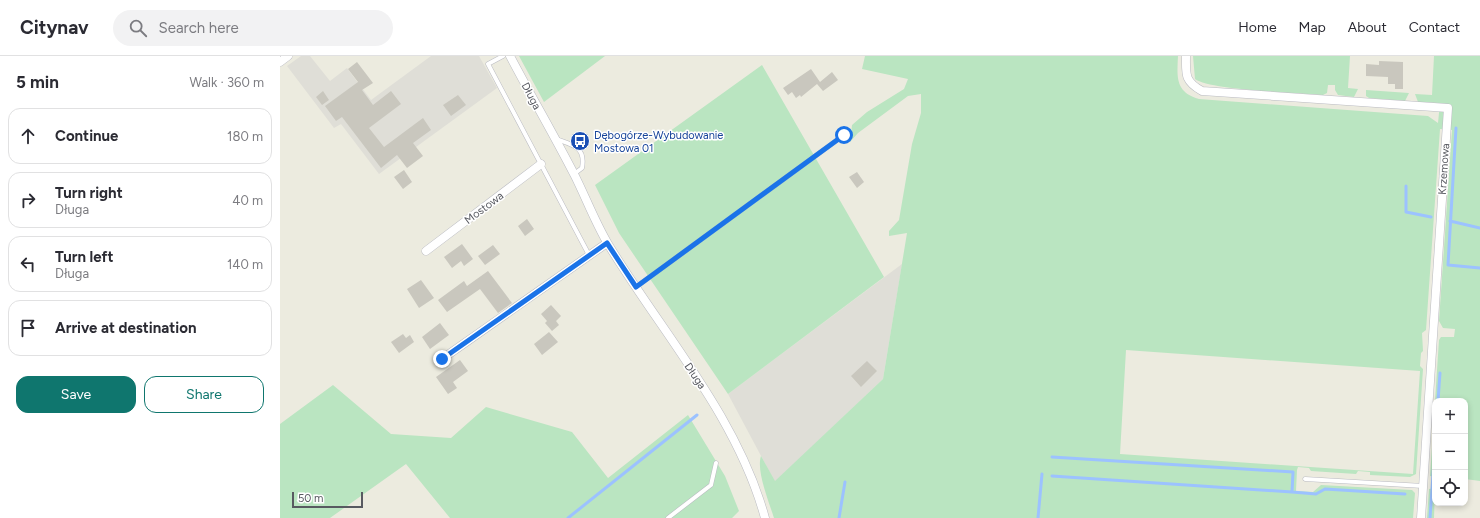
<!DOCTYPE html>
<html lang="en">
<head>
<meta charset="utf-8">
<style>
  body { margin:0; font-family:Figtree,sans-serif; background:#f2f2f3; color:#2b2b33 }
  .controls { position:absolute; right:12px; bottom:12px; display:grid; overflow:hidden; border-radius:8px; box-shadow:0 2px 6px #0003 }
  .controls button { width:36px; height:36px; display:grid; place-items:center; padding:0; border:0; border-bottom:1px solid #e1e1e2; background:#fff; color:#2b2b33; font:20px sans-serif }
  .scale { position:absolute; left:12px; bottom:10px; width:71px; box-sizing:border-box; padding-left:4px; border:2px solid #585a61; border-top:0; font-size:11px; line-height:14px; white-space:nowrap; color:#585a61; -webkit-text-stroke:3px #fff; paint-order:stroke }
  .stop { position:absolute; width:12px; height:12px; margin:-9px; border:3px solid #1a73e8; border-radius:50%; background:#fff }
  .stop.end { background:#1a73e8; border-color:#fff; box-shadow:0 1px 4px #0008 }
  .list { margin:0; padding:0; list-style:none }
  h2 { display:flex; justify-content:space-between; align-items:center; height:52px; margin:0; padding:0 16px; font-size:17px }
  h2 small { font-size:13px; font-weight:400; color:#7c7c81 }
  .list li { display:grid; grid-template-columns:26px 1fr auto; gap:12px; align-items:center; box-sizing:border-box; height:56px; margin:0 8px 8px; padding:0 8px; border:1px solid #e1e1e2; border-radius:12px }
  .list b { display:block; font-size:15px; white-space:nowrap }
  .list p { margin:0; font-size:13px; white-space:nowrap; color:#7c7c81 }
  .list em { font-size:13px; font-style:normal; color:#7c7c81 }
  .actions { display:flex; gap:8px; padding:12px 16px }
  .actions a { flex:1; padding:9px 0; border:1px solid #0f766e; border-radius:12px; text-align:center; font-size:14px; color:#0f766e }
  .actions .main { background:#0f766e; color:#fff }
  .icon { flex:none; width:22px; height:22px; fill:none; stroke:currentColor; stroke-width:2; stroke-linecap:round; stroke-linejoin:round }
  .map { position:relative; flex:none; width:1200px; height:462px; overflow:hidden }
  header { display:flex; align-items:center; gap:24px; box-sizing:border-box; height:56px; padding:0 20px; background:#fff; border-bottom:1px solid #e1e1e2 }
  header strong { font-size:19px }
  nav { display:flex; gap:22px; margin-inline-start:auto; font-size:14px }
  .search { width:280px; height:36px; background:#f2f2f3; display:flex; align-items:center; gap:10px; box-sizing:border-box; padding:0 14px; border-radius:22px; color:#7c7c81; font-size:15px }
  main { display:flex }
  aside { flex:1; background:#fff }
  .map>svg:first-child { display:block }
</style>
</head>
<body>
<header>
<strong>Citynav</strong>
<div class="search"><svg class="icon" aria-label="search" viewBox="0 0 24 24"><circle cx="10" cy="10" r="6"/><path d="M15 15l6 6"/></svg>Search here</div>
<nav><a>Home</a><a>Map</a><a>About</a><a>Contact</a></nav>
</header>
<main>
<aside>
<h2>5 min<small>Walk · 360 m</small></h2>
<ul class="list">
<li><svg class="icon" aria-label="ahead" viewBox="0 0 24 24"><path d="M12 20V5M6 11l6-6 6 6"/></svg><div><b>Continue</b></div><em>180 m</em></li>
<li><svg class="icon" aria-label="right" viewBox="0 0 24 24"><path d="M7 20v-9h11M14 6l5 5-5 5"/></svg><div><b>Turn right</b><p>Długa</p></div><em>40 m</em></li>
<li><svg class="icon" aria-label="left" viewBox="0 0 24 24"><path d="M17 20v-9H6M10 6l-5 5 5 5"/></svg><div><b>Turn left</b><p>Długa</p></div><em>140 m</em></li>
<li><svg class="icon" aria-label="arrive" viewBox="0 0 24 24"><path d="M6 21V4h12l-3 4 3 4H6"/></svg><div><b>Arrive at destination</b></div></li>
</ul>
<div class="actions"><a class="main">Save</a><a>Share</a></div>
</aside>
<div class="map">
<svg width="1200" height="462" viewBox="0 0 1200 462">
  <rect width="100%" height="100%" fill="#ecebdf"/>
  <path fill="#dfded7" d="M21,0h9l20,25 17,-13 24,32 60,-44h48l18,32 -118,86 -38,-50 -7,4 -47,-62z
    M622,208l-19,115 -108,103 -47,-88z"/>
  <path fill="#bae5c1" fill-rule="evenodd" d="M239,0h86l-61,46z
    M585,0h313c-1,21 -3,36 21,43l229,17 10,7 2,-20 -22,-1 -3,-8 17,1 2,-39h46v425l-15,-2v-78h-30l4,-61 2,-3h13l1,-8 -12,-1 -4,-7 13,-191 -12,-1 -14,201 -4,3 1,18 -2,2 -1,13 3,3 -7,105 -6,3 -40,-2v-3l-12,-1 -2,3 -45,-3 -2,-3 -11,-1 -1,3 -1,21 17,1 8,-7 91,5 3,3 -2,25h-639c-5,-16 -18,-47 -13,-62l14,25 108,-102 24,-146 -18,3v-5l10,-11 13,-76 9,-31v-19l-13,2 -50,37 -8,9 2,-17 15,-13 37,-23 4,-10 -46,-10zM846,294l294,21 -7,103 -293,-20z
    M913,0h157l-2,32 10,1 -4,8 -16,-2 -3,-5v-5h-7l-1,8 -4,2c-23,-2 -114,-5 -128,-16z
    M482,9l122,212 -156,117 -109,-161 -24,-48z
    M1086,34l43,3 -4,8 -36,-3 -3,-2z
    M53,329l58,49 60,4 35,-31 86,25 36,46 80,-63 37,61 14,35 -7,7h-282l-44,-54 -76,54h-50v-94z
    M1155,348v73l-5,-1z
    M1155,432l-1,30h-7l2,-29z"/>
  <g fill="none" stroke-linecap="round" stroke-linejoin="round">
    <path stroke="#9cc2ff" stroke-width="3" d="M1176,72l-8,137 32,3
      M1126,130v26l25,5
      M1170,165l30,7
      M1158,345l2,-28
      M772,401l241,15 -1,20 24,2 9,-5 80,5
      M772,420l240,16
      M288,462l129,-103
      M559,462l6,-36
      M758,462l4,-44
      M1150,462l5,-72"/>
  </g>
  <path fill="#c9c7be" d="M1099,5l24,1v27h-8v-5h-7v-7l-22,-1v-12l13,1z
    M77,6l16,21 -11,7 11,15 18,-14 10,13 -32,24 15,19 39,-29 8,12 -18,13 10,13 -16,12 -10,-13 -16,13 -39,-51 -6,4 -11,-15 33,-24 -10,-13z
    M531,13l9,13 12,-10 6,8 -15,11 -6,-7 -16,13 -1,-2 -4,3 -4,-6 -4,3 -5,-7z
    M43,35l6,9 -7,5 -6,-8z
    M178,39l8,10 -15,11 -8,-11z
    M124,114l8,12 -9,7 -9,-12z
    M577,116l7,10 -7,6 -8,-11z
    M247,163l7,10 -9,7 -7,-10z
    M182,188l11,15 -9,7 -3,-5 -9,7 -8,-11z
    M213,189l7,9 -15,11 -7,-9z
    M208,215l24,32 -14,10 -18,-24 -33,23 -9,-12 26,-19 3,5z
    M141,224l13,18 -15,10 -12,-19z
    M271,249l10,11 -5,5 3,4 -7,6 -7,-8 2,-2 -6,-7z
    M160,267l9,12 -19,14 -8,-12z
    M269,276l9,10 -16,13 -8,-11z
    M123,278l3,4 4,-3 4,7 -15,11 -8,-11z
    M180,304l8,11 -15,11 4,6 -9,6 -12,-17z
    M587,305l10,10 -16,16 -10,-11z"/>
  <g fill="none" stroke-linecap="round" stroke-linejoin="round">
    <g stroke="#babbc2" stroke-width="5">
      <path id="service" d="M223,0l-15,8 101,191
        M276,83c17,6 30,8 26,29l-8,6
        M356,231l208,-152
        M1025,423l118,7
        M388,462l43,-33 5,-22"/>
    </g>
    <g stroke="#babbc2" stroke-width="9">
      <path id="minor" d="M230,0c21,40 44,79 65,120 11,22 20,46 33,68 54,89 129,172 157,274
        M906,0c0,18 -2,25 16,35l246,17 -27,410
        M0,6l8,-6
        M146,195l115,-87
        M162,303l165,-116"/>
    </g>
    <use href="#service" stroke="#fff" stroke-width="4"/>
    <use href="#minor" stroke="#fff" stroke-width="8"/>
  </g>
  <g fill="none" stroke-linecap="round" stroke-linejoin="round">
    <path stroke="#1a73e8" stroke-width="5" d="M162,303l165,-116 29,44 208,-152"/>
  </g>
  <defs>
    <g id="bus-disc" transform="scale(1)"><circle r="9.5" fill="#1a4fb4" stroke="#fff"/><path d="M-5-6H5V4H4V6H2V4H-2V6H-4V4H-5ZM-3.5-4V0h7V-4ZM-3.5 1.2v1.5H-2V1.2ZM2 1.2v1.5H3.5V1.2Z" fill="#fff"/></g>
  </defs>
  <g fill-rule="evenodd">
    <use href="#bus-disc" x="300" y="85"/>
  </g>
  <g text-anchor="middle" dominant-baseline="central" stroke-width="3" stroke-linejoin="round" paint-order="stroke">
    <g font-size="11" fill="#585a61" stroke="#fff">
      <text transform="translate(251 40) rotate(62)">Długa</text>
      <text transform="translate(1164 113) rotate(-86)">Krzemowa</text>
      <text transform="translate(204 152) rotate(-37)">Mostowa</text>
      <text transform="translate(415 320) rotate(56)">Długa</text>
    </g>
    <g font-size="11" fill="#164399" stroke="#fff" text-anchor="start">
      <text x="314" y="79">Dębogórze-Wybudowanie<tspan x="314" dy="13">Mostowa 01</tspan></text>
    </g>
  </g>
</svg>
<div class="controls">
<button>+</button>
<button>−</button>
<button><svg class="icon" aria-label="locate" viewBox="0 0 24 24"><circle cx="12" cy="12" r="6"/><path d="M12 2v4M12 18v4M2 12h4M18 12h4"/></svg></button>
</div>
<div class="scale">50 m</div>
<div class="stop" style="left:564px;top:79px"></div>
<div class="stop end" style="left:162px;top:303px"></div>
</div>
</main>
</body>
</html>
